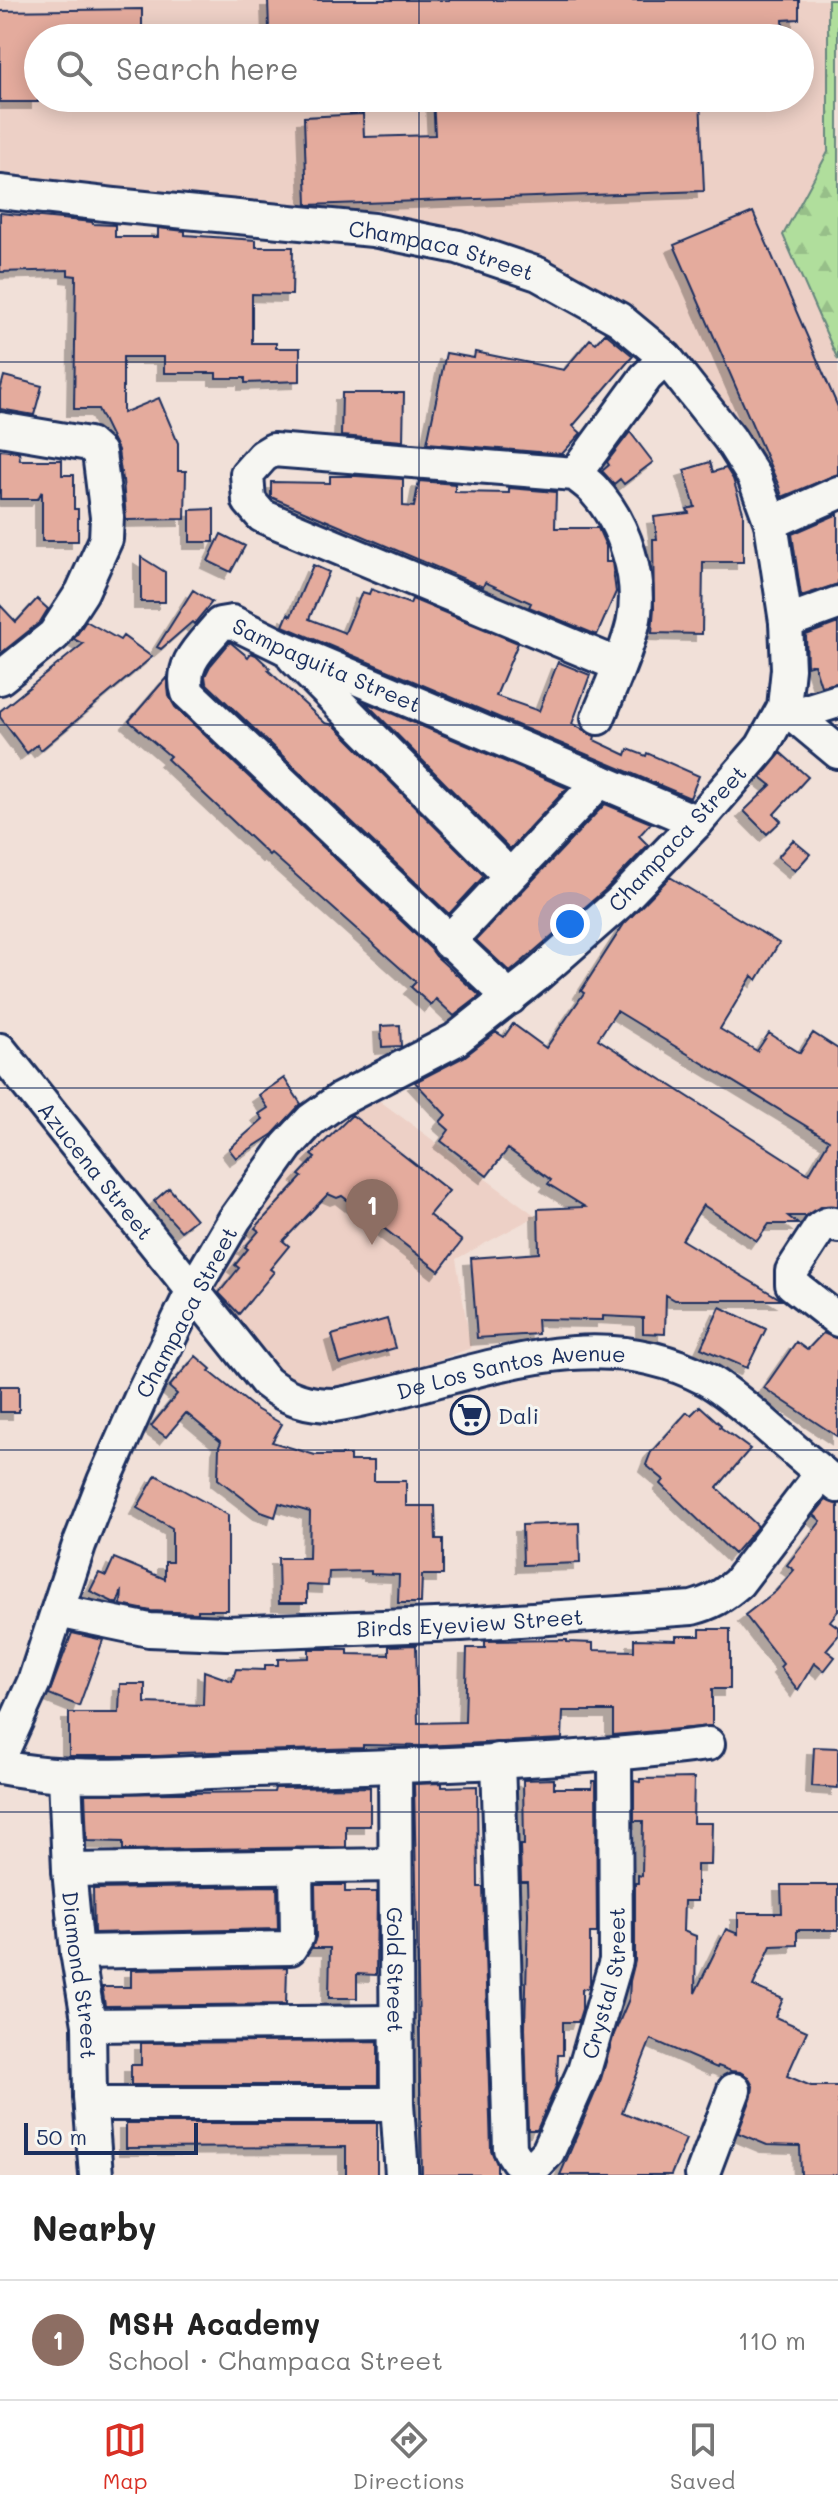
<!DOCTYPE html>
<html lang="en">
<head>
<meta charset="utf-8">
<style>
  body { margin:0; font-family:Mali,sans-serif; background:#f6f6f6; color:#222 }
  .scale { position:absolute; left:24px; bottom:20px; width:174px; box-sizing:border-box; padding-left:8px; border:4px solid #1b2f5e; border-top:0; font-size:22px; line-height:28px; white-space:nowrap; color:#1b2f5e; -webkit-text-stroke:6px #f6f6f2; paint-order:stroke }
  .you { position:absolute; left:570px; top:924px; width:28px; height:28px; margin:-20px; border:6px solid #fff; border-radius:50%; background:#1a73e8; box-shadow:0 0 0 12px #1a73e833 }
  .badge { display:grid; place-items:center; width:52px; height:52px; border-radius:50%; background:#d93025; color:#fff; font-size:26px; font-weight:700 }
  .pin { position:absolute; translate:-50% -66px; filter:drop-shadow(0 2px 4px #0008) }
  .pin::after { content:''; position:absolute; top:42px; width:28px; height:24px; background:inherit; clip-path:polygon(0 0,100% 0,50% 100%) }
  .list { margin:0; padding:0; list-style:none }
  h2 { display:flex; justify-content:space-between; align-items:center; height:104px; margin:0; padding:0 32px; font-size:34px }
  h2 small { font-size:26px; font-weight:400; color:#767676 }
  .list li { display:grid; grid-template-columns:52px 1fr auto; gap:24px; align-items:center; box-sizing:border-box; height:120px; padding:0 32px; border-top:2px solid #e0e0e0 }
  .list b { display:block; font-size:30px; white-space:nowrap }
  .list p { margin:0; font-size:26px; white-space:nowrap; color:#767676 }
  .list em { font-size:26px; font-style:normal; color:#767676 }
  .icon { flex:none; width:44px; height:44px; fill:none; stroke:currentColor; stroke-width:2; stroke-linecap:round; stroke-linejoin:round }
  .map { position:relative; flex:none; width:838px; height:2175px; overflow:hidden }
  .search { position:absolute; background:#fff; box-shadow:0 4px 20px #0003; left:24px; right:24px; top:24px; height:88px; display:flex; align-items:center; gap:20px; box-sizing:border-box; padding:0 28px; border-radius:44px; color:#767676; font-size:30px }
  .sheet { height:224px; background:#fff }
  nav { display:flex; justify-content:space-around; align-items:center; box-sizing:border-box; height:112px; border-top:2px solid #e0e0e0; background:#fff; font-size:22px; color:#767676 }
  nav a { display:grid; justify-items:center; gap:4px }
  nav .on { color:#d93025 }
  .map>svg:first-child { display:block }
</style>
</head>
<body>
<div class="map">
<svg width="838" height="2175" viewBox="0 0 838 2175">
  <defs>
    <pattern id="forest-firs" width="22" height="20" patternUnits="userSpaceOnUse" patternTransform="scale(2)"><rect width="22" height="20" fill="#b0de9c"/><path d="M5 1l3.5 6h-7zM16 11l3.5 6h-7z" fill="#97bf89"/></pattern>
    <filter id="shadow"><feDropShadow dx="-7" dy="7" stdDeviation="0" flood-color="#0004"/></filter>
  </defs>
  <rect width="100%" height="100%" fill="#f1e0d8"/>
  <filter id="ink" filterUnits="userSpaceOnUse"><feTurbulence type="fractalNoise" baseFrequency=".0125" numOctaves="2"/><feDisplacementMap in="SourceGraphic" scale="16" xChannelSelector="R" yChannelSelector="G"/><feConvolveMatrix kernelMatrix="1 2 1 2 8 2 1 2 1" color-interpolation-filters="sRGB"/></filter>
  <g filter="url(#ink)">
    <path fill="#edd0c6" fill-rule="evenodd" d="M0,0h838v437l-76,31 -90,-122 -221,-114 -325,-44 -126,-12zM38,38h762v60h-762z
      M373,1096l163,120 -80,43 15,89 -126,46 -40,-2 -34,-18 -64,-81 74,-116 53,-64z"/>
    <path fill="url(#forest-firs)" stroke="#66867d" stroke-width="2" d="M828,0h10v360l-55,-125 45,-83z"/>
    <path fill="#e4ab9d" stroke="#1b2f5e" stroke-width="2" fill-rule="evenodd" filter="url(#shadow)" d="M268,0h531v19l-16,1 1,18h-482v-10l-33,1z
      M142,9v29h-104v64h-38v-91z
      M433,98h267l4,93 -397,14 -3,-88 59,-3 1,23 71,-2z
      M753,212l85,195v67l-56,23 -3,-11 -105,-241z
      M0,213l92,9 1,2 22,1v12h43v-9l27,3v4l71,5v7h37l-1,48 -40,-1v49h24v5h24v33l-55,2v-5h-29v-5h-52v-16h-41v56l36,-15 19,45v28h8l-1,48 -59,1 -3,-40h-1l-4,-30 -20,-41h-24l2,-133 -8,-1v-5l-68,2z
      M605,333l28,23 -60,70 8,7 -19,21 -135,-11 19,-90 28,5 1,-6 89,18 26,-31 6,4z
      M4,376l38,10 -8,29 -34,-6v-18z
      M342,393h62l-1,48 -62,-5z
      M630,432l23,30 -29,22 -4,-5 -6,5 -12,-13 7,-6 -2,-3z
      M0,450l19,2 1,8h42v15h12v34h4v32h-36v-50l-4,8h-38z
      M710,462l3,10 13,-4 7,11 10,33v50h-40l-1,72 -50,-1 2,-26 -1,-68h4l-3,-22 35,-4 -2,-4 8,-2 -11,-37z
      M330,476h26l47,3v27l11,1 5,-26 36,3v8l54,1v-5l47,4 -1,36h43l8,18v16h6l4,30 -19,43 -68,-28 2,-4 -46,-21 -2,5 -212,-90v-15l59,1z
      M214,509v33h-24v-32z
      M838,514v70l-37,12 -9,-62z
      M221,534l24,12 -14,26 -23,-11z
      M141,557l24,15v30h-24z
      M313,565l16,7 -20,47 36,14 17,-41 7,2 2,-5 39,15 2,-5 106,44 -22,53 43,15 19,-49 32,13 -18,49 23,12 -1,4 32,15 2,-6 18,7 1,-3 52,23 -9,22 -407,-172 5,-12 3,2z
      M193,590l19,12 -18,22 -2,-2 -31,27 -4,-2z
      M37,599l11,10 -8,13 -40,32v-49l16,17z
      M86,621l34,19 3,-4 29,21 -111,93 -4,-5 -10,8 -27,-36v-6l83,-67 -9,-5z
      M838,623v60l-17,3 -7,-22 -7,2 -1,-31z
      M230,642l18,15 3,-4 5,2 14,13 -2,2 57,53 9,2 150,151 -35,38 -243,-231 -1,-7 5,-10z
      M167,677l2,19 6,11 256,242 5,7 44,40 -26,20 -18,-17 -5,6 -20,-18 5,-5 -145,-129 -2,2 -102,-96 3,-3 -41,-35z
      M365,702l202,86 -57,61z
      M781,753l27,24 -34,37 7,7 -14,13 -23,-23 27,-26 -10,-8z
      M605,804l46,19 -12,13 9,9 -42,44 -96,83 -34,-32z
      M793,840l17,14 -15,17 -17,-14z
      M670,877l109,66 -22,37 -5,-4 -32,53 37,22 12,-18 31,20 13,-20 25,16v157h-15l-17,10h-18l10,8h-29l-12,17 -54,-36 -21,35 100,60h-107l-9,-5 -1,39 -22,-1v-15l-40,-2v4l-66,-1 1,15 -61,4 -6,-80 68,-5 -1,-44 47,-2 -37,-23 3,-4 -43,-31 -21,27 -46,-35 8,-11 -9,-8 6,-7 -31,-33 49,-25 32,-25 8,5 9,-13 33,24 38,-55 -3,-2 43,-67zM617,1011l212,129 -20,34 -211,-135z
      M400,1025l1,21 -19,1 -1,-21z
      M284,1078l17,26 -28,30 -37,24 -7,-9 34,-30 -4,-5 9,-6 -9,-13z
      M352,1115l97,76 -20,24 33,26 -23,30 -97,-75 -5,2 -9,-4 -45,47 6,5 -19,23 4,3 -35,42 -20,-21 20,-25 -4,-3 13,-16 -3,-2 14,-16 -4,-3 47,-51 -3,-2 16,-17 -4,-3z
      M169,1188l27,31 -15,12 -27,-30z
      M720,1307l46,22 -19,39 -46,-20z
      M387,1319l8,29 -55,16 -8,-29z
      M823,1333l15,6v98l-74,-49 32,-46 11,8z
      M196,1356l15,13 -2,2 47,38 26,15 -10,18 43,13h35v6h24v20h32v25h29l1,33h7v36h-21l-1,28h-23l1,-28 -28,-1v-3l-42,1 -1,14 -21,-1v18h-28l-1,-45h31l1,-46 -31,-9 -4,14 -14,-5 -43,-33 1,-32 2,-5 -35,-29 -20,24 -15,-11 26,-32 -8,-7z
      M0,1386h19v26h-19z
      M700,1406l21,19 -1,2 30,22 -33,39 41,38 -24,28 -73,-70 3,-4 -18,-15 5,-13 36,-40 4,3z
      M156,1475l72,40v95h-30v3l-47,-2 -30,-6 1,-15 -5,14 -27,-13 9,-18 7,3 8,-18 51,21v-17h7v-34l-35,-20z
      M826,1500l12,5v106l-8,10 8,6v9l-12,14 9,7 -11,14 -10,-8 -16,27 -18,-23 3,-3 -38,-49 31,-24 18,-21 -7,-5 34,-44 -7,-6z
      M579,1523l1,40 -57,2 -1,-40z
      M700,1629h30v60h-18v37l-99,9v-24h-50l-1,28 -138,7 -61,-1v3l-185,5v2l-20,1h-89v-43h50l1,-29h25v19l58,2 1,-34 28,10 4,-12 29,1v-5h13v-6l31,-1v-9h39v5l41,1v-9l27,-1 2,78 47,-1 2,-74h18v-7l82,-1v2l26,1v7l41,1v-12l42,1v-4h24z
      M72,1633l31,7 -24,66 -30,-12z
      M814,1747l24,1v40l-26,-2z
      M694,1778l-1,45h19l-1,42h-14v36h-13l-1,30 13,5 -1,57 31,-64 12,5v-21h44l-1,-28h57v45h-41v15l-26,1 -18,40 30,13 -8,18 32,14 -20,45 24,10h27v89h-37l-1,-29 -33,-1 -29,-12 14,-37 1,-10 -5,-9 -8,-5 -9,-1 -13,-5 -1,2 -66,-29 -29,73 64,27 -15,36h-111l41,-96 13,-45 15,-35 1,-18 5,-20v-78h3v-8l4,1 1,-55h-9v-40l6,1v-3z
      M554,1779v9h38l1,-7h3l1,152h-7v50l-2,5 -6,1v20l-4,13h-15v33h-5l-1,29 -20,46h-9l-3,-102 3,-114 -1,-32h-6l-1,-37h4l-1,-65z
      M442,1783v4l35,-1 1,101h5l8,263 6,14v11h-75l-8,-391z
      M370,1787v39h-24v21l-223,3v-8l-36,-1 -2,-47 189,-2 1,-4z
      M315,1885h30v7h32l-1,83 -19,-1v24h-28l1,-50h-18l4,-11z
      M277,1886l1,43 -184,4 -1,-44z
      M287,1967l-1,37 -181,2 -3,-19h29v-17z
      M378,2041v44h-247v-20h10v-22z
      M126,2123h251v52h-31v-28l-220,1z"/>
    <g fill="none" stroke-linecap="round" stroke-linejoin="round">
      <g stroke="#1b2f5e" stroke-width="38">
        <g id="minor">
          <path id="s1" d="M0,192l114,13 259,25 85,17 80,27 81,45 47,39 64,81 24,38 17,46 15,99 2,47 -4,38 -22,40 -65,75 -78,81 -83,73 -81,64 -116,60 -28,20 -24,26 -52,73 -43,73 -50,103 -38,86 -25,64 -45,137 -34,75"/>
          <path d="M0,429l89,15 10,9 8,64 -1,22 -24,53 -28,43 -54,43"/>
          <path d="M575,474l71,-97 20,-19"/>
          <path d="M771,523l67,-30"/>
          <path d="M786,622l52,-19"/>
          <path d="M294,658l215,217"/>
          <path d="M784,707l54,45"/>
          <path d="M793,715l45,-14"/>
          <path d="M598,718c12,-30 27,-61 35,-94 10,-44 -8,-100 -39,-134 -5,-6 -13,-11 -19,-16l-302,-24 -10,6 -16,18 2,27 13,15 357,149"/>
          <path d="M448,942l152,-161"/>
          <path id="s2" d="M510,998l-322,-305c-9,-30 14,-47 32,-69l12,-2 51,25 414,175"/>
          <path id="s3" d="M0,1050l266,332c21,17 42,23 68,23 122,-20 251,-91 372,-26 20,11 36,26 53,40 26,23 52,46 79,67"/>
          <path d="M838,1226c-7,-4 -11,-3 -18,2l-28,43v13l46,36"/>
          <path id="s4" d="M58,1611l91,19 78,3 234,-9 231,-16c19,-5 31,-12 46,-25l84,-110"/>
          <path id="s5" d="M498,1760l12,389 7,11 10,6 10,-2 11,-12 36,-81 32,-110 -1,-205"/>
          <path id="s6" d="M395,1766l2,338 5,71"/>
          <path d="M0,1767c83,16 170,6 254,3 151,-4 304,-7 454,-26"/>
          <path id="s7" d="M65,1776l4,94 8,82 12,73 1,72 6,78"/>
          <path d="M69,1870l326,-5"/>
          <path d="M77,1952l213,-4 7,-11 -1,-71"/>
          <path d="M89,2025l306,-3"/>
          <path d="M91,2104h306"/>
          <path d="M702,2175l32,-85"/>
        </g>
      </g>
      <use href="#minor" stroke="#f6f6f2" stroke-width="32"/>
    </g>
  </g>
  <path fill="none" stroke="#1b2f5e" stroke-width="2" stroke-opacity="0.55" d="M419,0v38M419,98v2077M0,362h838M0,725h838M0,1088h838M0,1450h838M0,1812h838"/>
  <defs>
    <g id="supermarket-ring" transform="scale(2)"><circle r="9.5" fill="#f6f6f2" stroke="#1b2f5e" stroke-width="1.5"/><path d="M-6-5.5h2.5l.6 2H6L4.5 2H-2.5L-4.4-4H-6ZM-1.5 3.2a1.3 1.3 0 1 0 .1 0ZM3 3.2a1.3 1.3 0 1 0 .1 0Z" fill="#1b2f5e"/></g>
  </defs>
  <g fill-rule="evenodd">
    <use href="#supermarket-ring" x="470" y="1415"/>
  </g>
  <g text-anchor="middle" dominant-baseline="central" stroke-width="6" stroke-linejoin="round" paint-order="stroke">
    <g font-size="22" fill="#1b2f5e" stroke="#f6f6f2">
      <text stroke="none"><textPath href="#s1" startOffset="446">Champaca Street</textPath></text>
      <text stroke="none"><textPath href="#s2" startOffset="640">Sampaguita Street</textPath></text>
      <text transform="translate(677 838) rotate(-47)">Champaca Street</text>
      <text stroke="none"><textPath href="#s3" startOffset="154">Azucena Street</textPath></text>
      <text transform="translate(186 1312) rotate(-62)">Champaca Street</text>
      <text stroke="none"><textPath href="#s3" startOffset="680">De Los Santos Avenue</textPath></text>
      <text stroke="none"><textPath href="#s4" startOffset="414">Birds Eyeview Street</textPath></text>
      <text stroke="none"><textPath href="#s6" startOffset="204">Gold Street</textPath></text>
      <text stroke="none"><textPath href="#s7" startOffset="200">Diamond Street</textPath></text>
      <text stroke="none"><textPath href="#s5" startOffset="620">Crystal Street</textPath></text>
    </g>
    <g font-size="22" fill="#1b2f5e" stroke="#f6f6f2" text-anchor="start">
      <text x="498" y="1415">Dali</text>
    </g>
  </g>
</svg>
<div class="scale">50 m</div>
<div class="you"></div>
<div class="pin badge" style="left:372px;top:1245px;background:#8d6e63">1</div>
<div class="search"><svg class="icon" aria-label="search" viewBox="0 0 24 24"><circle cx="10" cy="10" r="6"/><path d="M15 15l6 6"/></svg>Search here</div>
</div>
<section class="sheet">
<h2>Nearby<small></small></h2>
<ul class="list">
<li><span class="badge" style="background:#8d6e63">1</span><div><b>MSH Academy</b><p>School · Champaca Street</p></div><em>110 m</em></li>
</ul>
</section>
<nav>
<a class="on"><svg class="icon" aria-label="map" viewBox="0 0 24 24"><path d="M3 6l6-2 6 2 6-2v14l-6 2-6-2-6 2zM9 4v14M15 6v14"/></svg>Map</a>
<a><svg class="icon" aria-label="directions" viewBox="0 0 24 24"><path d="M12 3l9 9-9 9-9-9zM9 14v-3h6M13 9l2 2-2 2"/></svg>Directions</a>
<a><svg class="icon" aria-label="saved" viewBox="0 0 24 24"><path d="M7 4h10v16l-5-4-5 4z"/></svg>Saved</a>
</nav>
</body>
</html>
